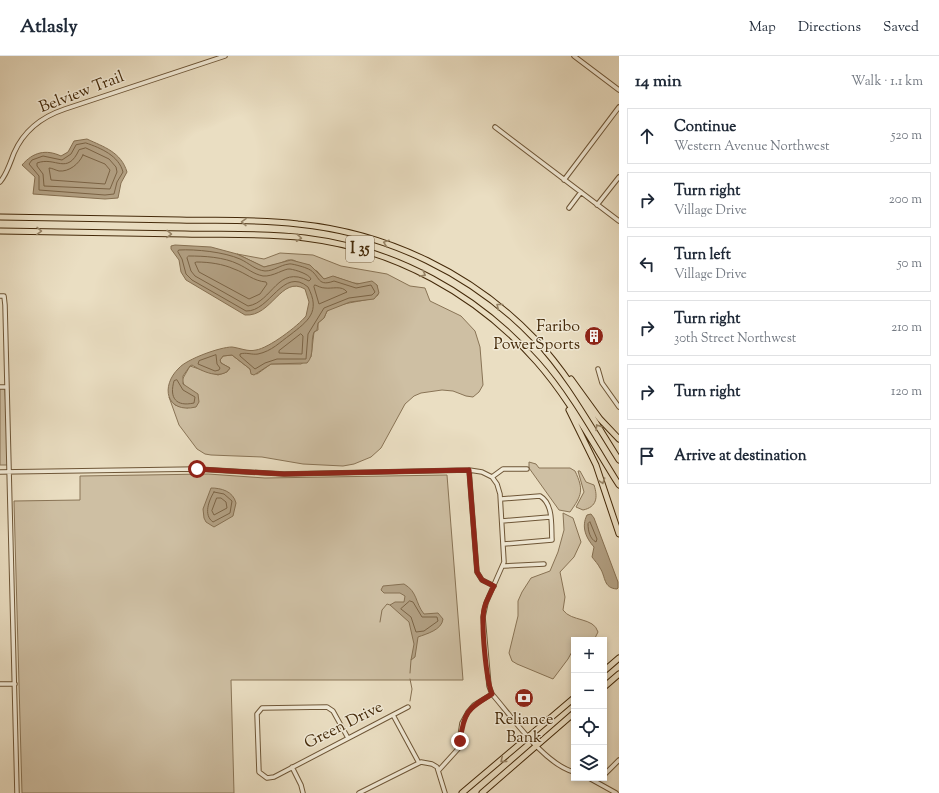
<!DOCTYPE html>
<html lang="en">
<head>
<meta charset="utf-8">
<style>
  body { margin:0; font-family:"Sorts Mill Goudy",serif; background:#f6f6f7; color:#1f2937 }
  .controls { position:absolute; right:12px; bottom:12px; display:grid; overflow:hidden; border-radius:0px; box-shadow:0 2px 6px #0003 }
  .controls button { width:36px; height:36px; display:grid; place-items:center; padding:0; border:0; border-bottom:1px solid #e0e1e3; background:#fff; color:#1f2937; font:20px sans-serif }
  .stop { position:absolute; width:12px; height:12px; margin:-9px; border:3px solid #8f2418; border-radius:50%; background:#fff }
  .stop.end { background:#8f2418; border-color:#fff; box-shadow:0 1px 4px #0008 }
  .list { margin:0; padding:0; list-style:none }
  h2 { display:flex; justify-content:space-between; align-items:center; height:52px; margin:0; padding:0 16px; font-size:17px }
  h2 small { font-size:13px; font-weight:400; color:#747a83 }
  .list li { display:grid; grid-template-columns:26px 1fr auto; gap:12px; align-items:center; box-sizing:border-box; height:56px; margin:0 8px 8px; padding:0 8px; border:1px solid #e0e1e3; border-radius:0px }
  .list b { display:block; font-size:15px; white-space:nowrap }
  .list p { margin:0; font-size:13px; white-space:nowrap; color:#747a83 }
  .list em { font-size:13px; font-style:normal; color:#747a83 }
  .icon { flex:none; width:22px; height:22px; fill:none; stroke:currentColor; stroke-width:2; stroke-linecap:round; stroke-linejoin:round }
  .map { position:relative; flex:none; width:619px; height:737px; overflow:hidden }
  header { display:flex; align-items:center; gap:24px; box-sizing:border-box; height:56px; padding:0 20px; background:#fff; border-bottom:1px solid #e0e1e3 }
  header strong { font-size:19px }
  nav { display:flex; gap:22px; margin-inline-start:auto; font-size:14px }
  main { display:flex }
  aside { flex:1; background:#fff }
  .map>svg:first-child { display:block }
</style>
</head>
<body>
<header>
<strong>Atlasly</strong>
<nav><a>Map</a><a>Directions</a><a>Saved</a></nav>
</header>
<main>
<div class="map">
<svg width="619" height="737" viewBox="0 0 619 737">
  <rect width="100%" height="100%" fill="#eadec2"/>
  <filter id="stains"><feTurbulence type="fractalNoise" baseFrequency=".005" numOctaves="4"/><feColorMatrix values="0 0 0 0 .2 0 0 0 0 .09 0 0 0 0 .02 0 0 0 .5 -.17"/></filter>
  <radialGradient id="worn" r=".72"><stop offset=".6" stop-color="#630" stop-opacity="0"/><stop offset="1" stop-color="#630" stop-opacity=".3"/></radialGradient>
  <path fill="#cebfa3" stroke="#897456" d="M280,197l33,2 28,11 46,8 23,12 15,2 5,13 31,15 14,15 5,16 3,38 -4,7 -6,5 -7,-1 -13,-5 -11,-1 -21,3 -7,3 -9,8 -24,44 -10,9 -17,7 -11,2 -40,-2 -41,-7 -51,-2 -6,-1 -8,-5 -18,-24 -10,-28 6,8 13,3 -3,-21 -3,-7 8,-14 28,9 9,-3 3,-4 -9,-5 -1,-3 3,-4 9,-1 18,14 1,3 6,2 14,-10h30l10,-7 3,-25 4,-2v-7l6,-5 3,-7c13,-10 44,-9 51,-16l-1,-10 -24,-2 -18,-6 -11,2 -7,-8 -24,-11h-5l-10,4 -14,3 -27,-13 27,5z
    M0,332h5l3,77h-8z
    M529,406l7,2 3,4h31l5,3c9,19 7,24 -5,41l-11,-2 -30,-42z
    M578,415h2l6,11 8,3c4,12 3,22 -11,25l-7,-3 8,-15z
    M208,418l57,4 182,-3 16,205h-232l3,113h-212l-8,-292 66,-1v-24z
    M563,457l10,5 8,24 -7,15 -14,15 5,25 -2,13c8,12 31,7 35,22l-4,8h-20v8l-6,11 -15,20 -36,-15 -5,-3 -3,-8 9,-37v-15l4,-9 9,-14 19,-7 8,-19 6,-22z"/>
  <path fill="#b2a083" stroke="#867052" d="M87,83c17,8 34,13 40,33l-6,11 -3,15 -13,1 -72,-5 2,-17 -13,-12c11,-13 24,-16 39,-9l7,-4 6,-11z
    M175,189l36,2 26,7 27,13 27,-7 19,5 14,14 9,-3 24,8 15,-3 5,4 2,8 -5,6 -24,3 -23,9 -3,7 -6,5 -1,7 -3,2c-4,10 1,23 -7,31l-36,1 -17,11 -3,-1 -1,-5 -18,-14 -9,1 -3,4 1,3 9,5c-8,13 -29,3 -38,-3l-2,1 -7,10v8l15,10 1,8 -3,5c-30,7 -36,-21 -17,-39 8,-9 41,-21 53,-21 8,1 16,5 24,3 13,-2 42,-24 50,-34l3,-14 -4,-13c-24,-14 -33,28 -60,26l-59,-35 -5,-8 -2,-12 -8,-11v-3z
    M211,432c10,0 22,3 25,15l-3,13 -19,11 -8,-5 -2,-4 -1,-9z
    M591,458l3,4 24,64v6l-1,1c-14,-1 -11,-12 -17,-21 -2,-4 -5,-7 -8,-11l2,-10c-8,-9 -13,-20 -7,-32z
    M404,528c14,8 11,19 20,30l14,-1 5,6c-1,11 -17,15 -25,18l-3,20 -4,3 3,-16 -5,-22 -19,-17 5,-3h9l1,-6 -5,-3h-16l-3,-3 2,-4z"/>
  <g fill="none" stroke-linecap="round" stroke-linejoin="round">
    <path stroke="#7b6446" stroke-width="1" d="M86,87c15,5 33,13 37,29l-6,10 -3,12 -9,1 -66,-5v-14l-10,-12 3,-4 11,-4 19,4 9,-6 5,-9z
      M86,92l23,11 7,8 1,5 -7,17 -66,-3 -1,-12 -6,-8v-3c19,-7 30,13 42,-13z
      M83,99l22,9 5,6 -5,14 -54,-4 -2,-12c3,0 6,2 10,3 10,1 20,-7 24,-16z
      M179,194c17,-1 45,2 61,9 9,4 15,11 25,12 9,0 15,-6 24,-7 1,-1 15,3 17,4 15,5 9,20 28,13l22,7 15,-3 4,7 -3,3 -23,3 -25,10 -16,26 -2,25h-29l-12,4 -10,6 -15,-13v-2c6,-2 12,1 18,0 14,-3 22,-12 32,-19 18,-14 31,-23 18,-48 -25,-21 -38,25 -62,24l-54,-31 -6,-6 -4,-15 -4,-7z
      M189,200c15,0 35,1 49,8 9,4 15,10 25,12 10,1 22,-8 27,-7 6,1 19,5 21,10l-2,2c-32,-17 -36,21 -61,25l-53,-30 -4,-5 -4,-13z
      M197,206c12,0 26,2 37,7 12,4 19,12 32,13l1,2 -7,10 -11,5 -50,-27 -4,-9z
      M315,229c3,1 6,3 10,3 7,1 17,-3 22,4l-28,12 -5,-17z
      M301,278l2,2 -1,18 -23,-1v-2z
      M216,299l1,9 3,4 -1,2 -4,1 -17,-7 1,-3z
      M177,324l6,10 12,7 -1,6c-18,4 -25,-5 -20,-22z
      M214,436l10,2 8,7 -2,12 -17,9c-10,-7 -4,-22 1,-30z
      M217,442h4l5,4 1,6 -13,7 -2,-4z
      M590,466l7,17 -1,3c-6,-3 -8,-11 -8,-18z
      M410,545l3,1 9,15h15l1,4 -14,10 -8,1 -5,-15 -10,-8z"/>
    <path stroke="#867052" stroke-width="1" d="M380,566l2,-12 5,-6 3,1
      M410,617l1,-13
      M410,645l2,-12 -2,-10"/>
    <g stroke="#6e5637" stroke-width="5.5">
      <path id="minor" d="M574,0l45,34
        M495,71l124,94
        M564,124l55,-73
        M0,126c7,-8 10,-19 14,-29 10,-23 27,-36 51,-44l160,-53
        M597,149l22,-28
        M569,152l12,-16
        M0,240h4l1,9 12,488
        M598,313l4,14 17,24
        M0,331h7
        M469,414l8,102 5,8 12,6
        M0,416l197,-3 87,5 185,-4 13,2 10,5 5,7 3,10 4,68 -18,41 -3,14 6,69 3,8c21,24 52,70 82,78
        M492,421l11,-8h24
        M501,443l39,-3c14,8 11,31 12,44l-48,4
        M502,465l48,-4
        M504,510l40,-2
        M0,628h15
        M393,659l26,48
        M348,682l-15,-27 -6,-4 -65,1 -5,6 2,58 8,6 7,-1 134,-70
        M292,711l9,18 2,8
        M439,714l19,-21 4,-26 6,-11 6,-7 18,-11
        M604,719l15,-15
        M589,722l27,15
        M359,737l62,-31 11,2 5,3 8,26"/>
    </g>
    <g stroke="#442909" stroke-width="7">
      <path id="highway" d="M0,161c60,1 120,2 180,3 39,1 79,-1 118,4 90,9 175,50 237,115 34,36 58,80 84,121
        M0,175c62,1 123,2 185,3 40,1 80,-1 120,4 90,11 172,56 232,124 32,36 56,82 82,123
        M571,323l29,40 19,20
        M569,354l27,55 23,69
        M604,615l15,-13
        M604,631l15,-13
        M462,737l112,-95
        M482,737l92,-80"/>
    </g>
    <use href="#minor" stroke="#f1ead7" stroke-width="3.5"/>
    <use href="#highway" stroke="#eadec2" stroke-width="5"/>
  </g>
  <defs><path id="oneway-chevron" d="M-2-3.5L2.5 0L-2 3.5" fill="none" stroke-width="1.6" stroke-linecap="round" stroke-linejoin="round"/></defs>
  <g stroke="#978466">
    <use href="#oneway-chevron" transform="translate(244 166) rotate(-179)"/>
    <use href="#oneway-chevron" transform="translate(39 175) rotate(1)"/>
    <use href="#oneway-chevron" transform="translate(169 178) rotate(1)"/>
    <use href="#oneway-chevron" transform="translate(299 182) rotate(6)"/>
    <use href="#oneway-chevron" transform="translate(386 187) rotate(-161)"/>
    <use href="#oneway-chevron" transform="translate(423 218) rotate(26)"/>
    <use href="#oneway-chevron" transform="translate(499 250) rotate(-142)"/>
    <use href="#oneway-chevron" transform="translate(598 371) rotate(-122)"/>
    <use href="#oneway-chevron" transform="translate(602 425) rotate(72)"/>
    <use href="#oneway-chevron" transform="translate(503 704) rotate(140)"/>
  </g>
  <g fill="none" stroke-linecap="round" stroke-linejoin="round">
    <path stroke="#8f2418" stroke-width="5" d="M197,413l87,5 185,-4 8,102 5,8 12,6c-4,8 -8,15 -10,23 -3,16 2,70 8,85 -25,15 -28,18 -32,47"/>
  </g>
  <defs>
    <g id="building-disc" transform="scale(1)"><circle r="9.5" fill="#8f2418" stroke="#f1ead7"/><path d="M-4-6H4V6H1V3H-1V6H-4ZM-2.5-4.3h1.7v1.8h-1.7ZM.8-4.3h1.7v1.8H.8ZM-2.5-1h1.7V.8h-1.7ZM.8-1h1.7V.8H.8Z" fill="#fff"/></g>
    <g id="bank-disc" transform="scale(1)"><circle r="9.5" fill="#8f2418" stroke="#f1ead7"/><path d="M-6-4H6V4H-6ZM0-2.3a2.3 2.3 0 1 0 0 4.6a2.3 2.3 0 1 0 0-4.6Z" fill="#fff"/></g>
  </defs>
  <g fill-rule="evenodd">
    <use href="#building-disc" x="594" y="280"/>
    <use href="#bank-disc" x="524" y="642"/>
  </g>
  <g text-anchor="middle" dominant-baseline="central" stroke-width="3" stroke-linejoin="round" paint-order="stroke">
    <rect fill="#f1ead7" stroke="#786347" stroke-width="1" x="346" y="180" width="28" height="26" rx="3"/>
    <g font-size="15" font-weight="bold" fill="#442909">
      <text x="360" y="193">I 35</text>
    </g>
    <g font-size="16" fill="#442909" stroke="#f1ead7">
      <text transform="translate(82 37) rotate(-21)">Belview Trail</text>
      <text transform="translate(344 670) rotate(-27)">Green Drive</text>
    </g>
    <g font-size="16" fill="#442909" stroke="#f1ead7" text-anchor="end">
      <text x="580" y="271">Faribo<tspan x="580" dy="18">PowerSports</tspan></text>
      <text x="524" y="664" text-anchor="middle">Reliance<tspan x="524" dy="18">Bank</tspan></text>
    </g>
  </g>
  <rect width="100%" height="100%" filter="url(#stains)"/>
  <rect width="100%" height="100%" fill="url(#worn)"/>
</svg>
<div class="controls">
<button>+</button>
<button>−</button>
<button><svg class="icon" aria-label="locate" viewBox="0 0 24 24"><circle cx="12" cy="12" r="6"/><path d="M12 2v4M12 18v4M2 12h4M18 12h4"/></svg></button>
<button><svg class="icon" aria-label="layers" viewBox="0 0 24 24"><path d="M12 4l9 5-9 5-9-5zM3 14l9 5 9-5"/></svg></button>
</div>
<div class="stop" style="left:197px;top:413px"></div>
<div class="stop end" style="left:460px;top:685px"></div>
</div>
<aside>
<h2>14 min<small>Walk · 1.1 km</small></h2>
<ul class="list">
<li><svg class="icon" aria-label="ahead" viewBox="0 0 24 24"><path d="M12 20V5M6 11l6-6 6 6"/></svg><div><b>Continue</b><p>Western Avenue Northwest</p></div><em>520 m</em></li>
<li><svg class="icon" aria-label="right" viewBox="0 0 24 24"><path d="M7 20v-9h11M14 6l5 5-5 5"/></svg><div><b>Turn right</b><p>Village Drive</p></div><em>200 m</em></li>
<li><svg class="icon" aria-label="left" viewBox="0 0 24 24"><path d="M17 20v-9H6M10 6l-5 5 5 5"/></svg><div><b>Turn left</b><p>Village Drive</p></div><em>50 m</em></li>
<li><svg class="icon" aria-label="right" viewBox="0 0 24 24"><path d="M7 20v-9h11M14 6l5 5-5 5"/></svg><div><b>Turn right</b><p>30th Street Northwest</p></div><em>210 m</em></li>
<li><svg class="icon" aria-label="right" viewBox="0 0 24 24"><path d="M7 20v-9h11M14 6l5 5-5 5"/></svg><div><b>Turn right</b></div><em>120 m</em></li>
<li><svg class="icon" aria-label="arrive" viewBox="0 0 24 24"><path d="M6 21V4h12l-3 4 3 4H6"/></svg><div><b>Arrive at destination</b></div></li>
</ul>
</aside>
</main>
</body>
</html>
